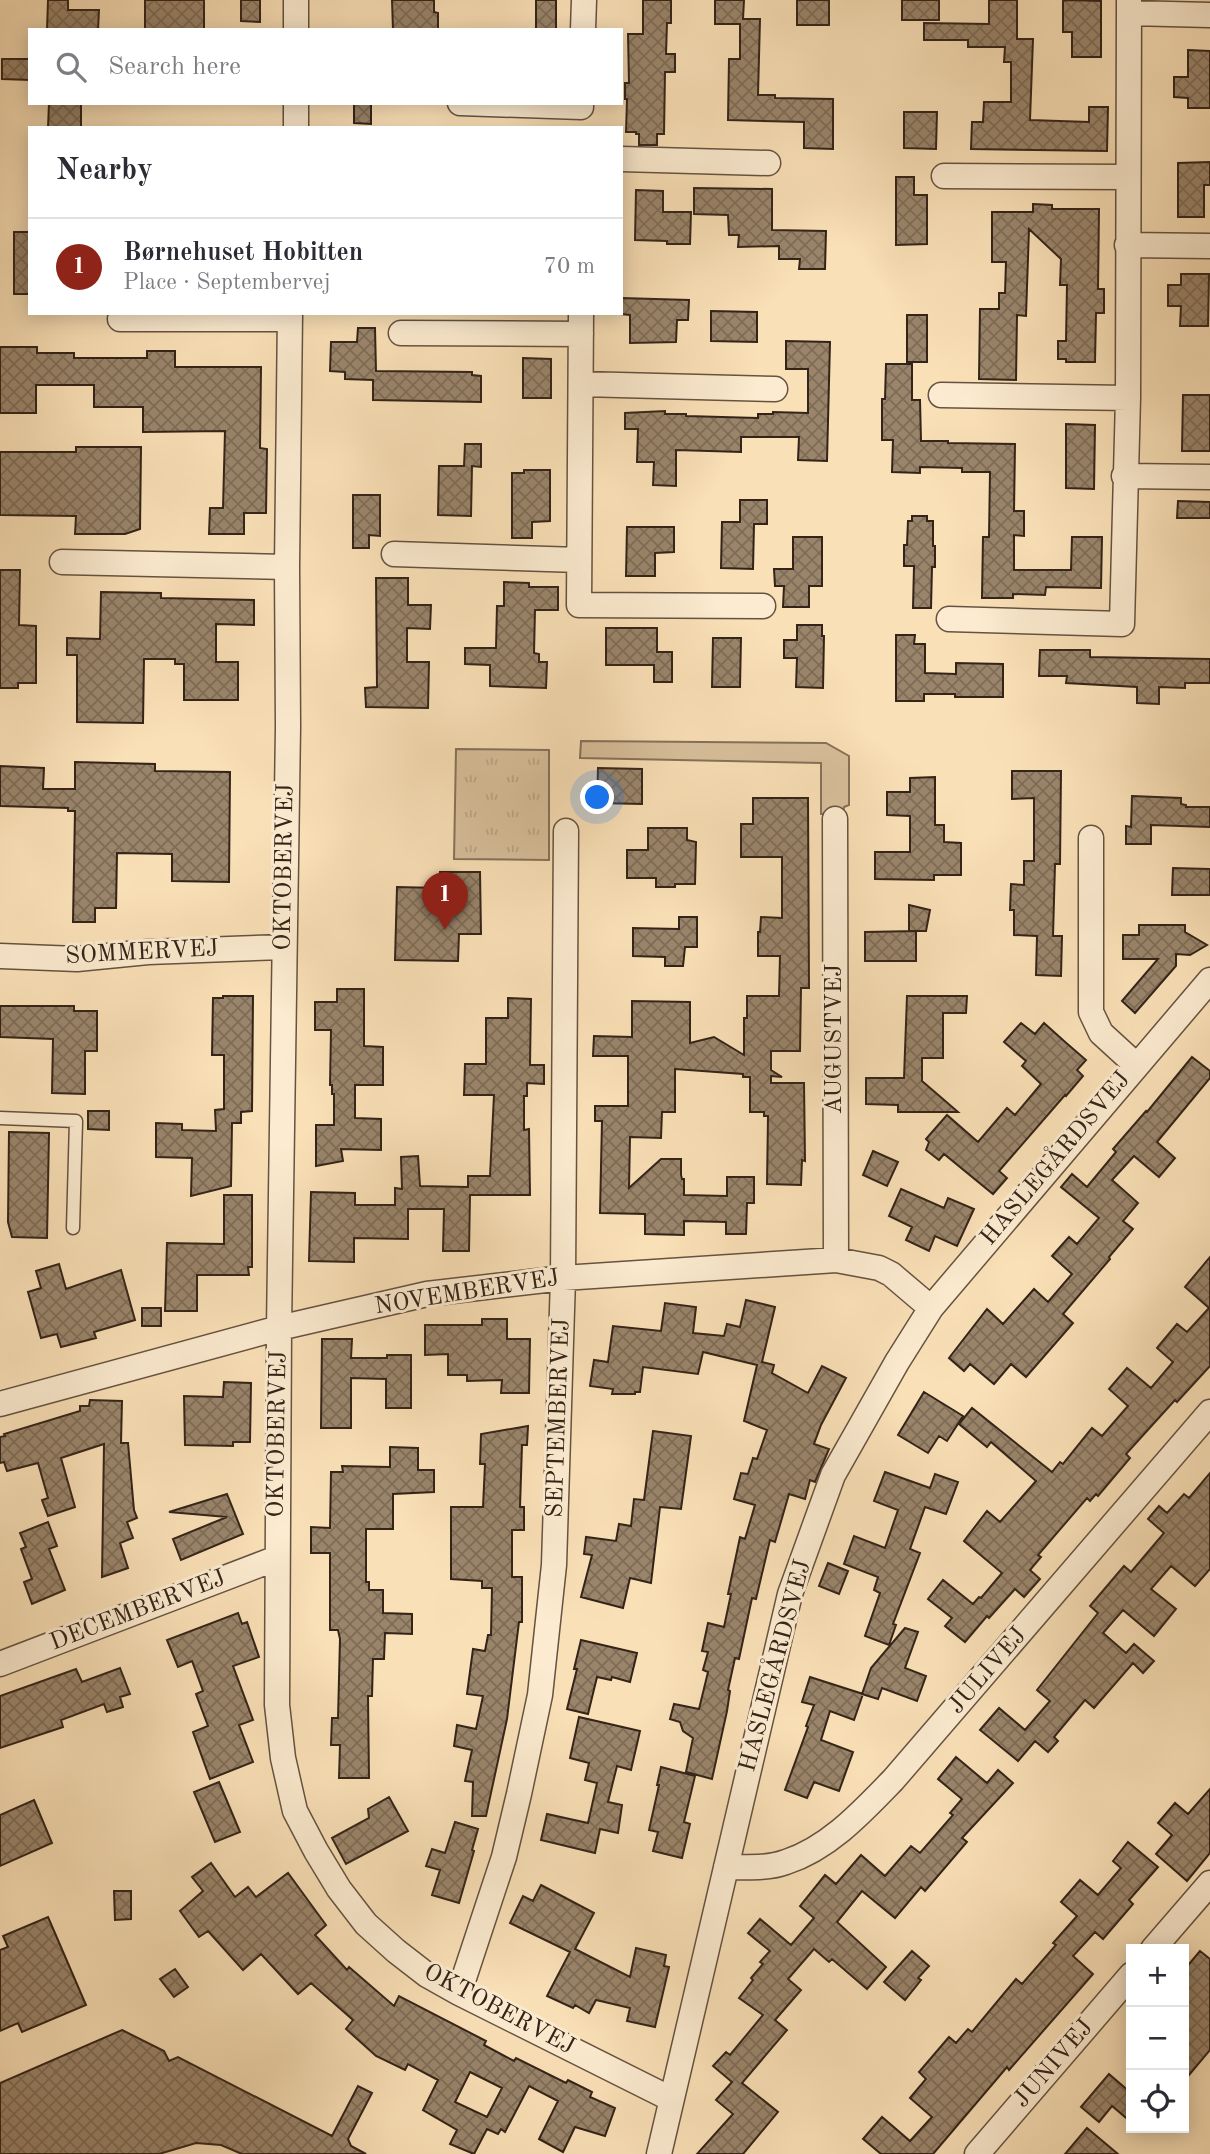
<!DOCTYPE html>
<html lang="en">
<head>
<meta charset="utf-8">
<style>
  body { margin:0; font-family:"Old Standard TT",serif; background:#f2f2f3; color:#2b2b33 }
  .controls { position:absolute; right:21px; bottom:21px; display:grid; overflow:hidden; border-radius:0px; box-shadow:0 4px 18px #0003 }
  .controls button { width:63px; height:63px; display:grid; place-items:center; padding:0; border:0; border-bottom:2px solid #e1e1e2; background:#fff; color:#2b2b33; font:35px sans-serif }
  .you { position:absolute; left:598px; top:798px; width:24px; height:24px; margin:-18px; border:5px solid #fff; border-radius:50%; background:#1a73e8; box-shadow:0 0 0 10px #1a73e833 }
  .badge { display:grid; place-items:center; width:46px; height:46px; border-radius:50%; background:#8f2418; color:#fff; font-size:23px; font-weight:700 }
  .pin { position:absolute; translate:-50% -58px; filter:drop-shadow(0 2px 4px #0008) }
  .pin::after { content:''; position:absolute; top:37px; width:24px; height:21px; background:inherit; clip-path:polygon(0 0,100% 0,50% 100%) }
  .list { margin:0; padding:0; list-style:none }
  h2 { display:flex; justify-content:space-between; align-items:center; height:91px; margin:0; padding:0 28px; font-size:30px }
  h2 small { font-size:23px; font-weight:400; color:#7c7c81 }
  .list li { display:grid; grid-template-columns:46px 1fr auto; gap:21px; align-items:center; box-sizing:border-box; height:98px; padding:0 28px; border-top:2px solid #e1e1e2 }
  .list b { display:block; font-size:26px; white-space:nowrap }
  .list p { margin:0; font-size:23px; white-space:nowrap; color:#7c7c81 }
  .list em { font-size:23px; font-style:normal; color:#7c7c81 }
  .icon { flex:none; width:38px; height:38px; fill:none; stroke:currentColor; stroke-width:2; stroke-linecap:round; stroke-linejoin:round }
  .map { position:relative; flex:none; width:1210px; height:2154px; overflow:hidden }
  .search { position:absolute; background:#fff; box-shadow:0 4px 18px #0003; left:28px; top:28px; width:595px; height:77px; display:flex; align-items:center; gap:18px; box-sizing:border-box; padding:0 24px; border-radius:0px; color:#7c7c81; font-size:26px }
  .panel { position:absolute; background:#fff; box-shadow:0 4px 18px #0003; left:28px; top:126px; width:595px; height:189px; border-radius:0px }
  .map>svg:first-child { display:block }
</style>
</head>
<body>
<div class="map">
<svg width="1210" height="2154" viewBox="0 0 1210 2154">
  <defs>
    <pattern id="park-tufts" width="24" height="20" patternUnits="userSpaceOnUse" patternTransform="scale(1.75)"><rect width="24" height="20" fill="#d8c09c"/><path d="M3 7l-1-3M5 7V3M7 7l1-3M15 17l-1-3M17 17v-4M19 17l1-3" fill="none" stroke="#baa586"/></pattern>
    <pattern id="building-cross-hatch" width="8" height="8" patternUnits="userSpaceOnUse" patternTransform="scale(1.75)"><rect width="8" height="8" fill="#9a856b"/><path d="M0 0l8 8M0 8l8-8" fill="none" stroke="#7e6c57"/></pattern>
  </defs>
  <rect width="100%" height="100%" fill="#fae0b7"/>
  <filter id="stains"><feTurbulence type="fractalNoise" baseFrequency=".00286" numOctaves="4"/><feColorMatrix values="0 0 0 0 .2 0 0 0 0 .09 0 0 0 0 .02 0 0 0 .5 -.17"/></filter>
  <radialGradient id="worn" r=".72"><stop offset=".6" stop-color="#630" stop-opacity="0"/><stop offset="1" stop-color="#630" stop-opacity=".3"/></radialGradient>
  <path fill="#d8c09c" stroke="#86725a" stroke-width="2" d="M581,741l245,2 23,13v49l-5,2 -1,7h-22v-51l-241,-5z"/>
  <path fill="url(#park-tufts)" stroke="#86725a" stroke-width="2" d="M456,749l93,1v110l-95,-1z"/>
  <path fill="url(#building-cross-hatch)" stroke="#332318" stroke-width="2" fill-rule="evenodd" d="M48,0h20v10h31l-1,20h-51z
    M145,0h59v30h-59z
    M241,0h19v22l-19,-1z
    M392,0h42v12l4,1v17h-45z
    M536,0h20v30h-20z
    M643,0h28v23h-4l-1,31h9v18h-10l-1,62h-7v11h-18v-11h-3v-2h-10l1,-33h-2v-16h4l-1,-49h15z
    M715,0h29l-1,19h17l-2,76h17v3l58,1v50l-29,-1v-26l-76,-2 1,-61h11v-35h-25z
    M797,0h32v25h-32z
    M902,0h37v20h-37z
    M989,0h28v39h16l-3,81 59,2v-15h19l-1,44 -136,-2 1,-27h11l1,-20h27v-40h-7l1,-15h-37v-7h-44v-17l65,1z
    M1067,0l34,1v56h-29v-25h-9v-31z
    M1188,50l22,1v57h-22v-10l-14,-1v-20h14z
    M2,59h28v21l-28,-1z
    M49,103h32v25h-33z
    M354,103h17v21l-17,-1z
    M904,112h33l-1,37 -32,-1z
    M1210,162v23h-6v32h-26v-54z
    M896,177h18v18h13v49l-31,1z
    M694,188l78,1v41l54,1 -1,38h-26l1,-10h-21v-13l-41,1 1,-12h-10l-1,-20 -34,-1z
    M636,190l27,1v21h28l-1,32h-23v-3l-32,-1z
    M1033,204l19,1v4h47l-1,80h6v24h-8l-1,49h-29v-3h-8v-18h8l1,-56h-7l1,-26 -32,-30 -3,87 -9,-1 -1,65 -37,-1 1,-70h19v-16h6l1,-31h-14v-50h41z
    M14,232h16v62h-16z
    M1181,274h28l-1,52h-28l1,-20h-13v-21h13z
    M621,298l68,2 -1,20h-11l-1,22 -46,1v-28l-9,-1z
    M711,311l46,1v30l-46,-1z
    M907,315h20v47h-20z
    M358,328h17l1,43 96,1v3l9,1v26l-108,-2v-20l-28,-1v-7l-15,-1 1,-29h26z
    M786,341l44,1 -3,119 -29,-1 1,-23h-58v15l-65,-2v36l-23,-1 1,-23h-17l1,-33h-13v-16l40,-2v3h21v2l72,2v-4h15v-2l35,1v-44h-22z
    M0,347h37v6h37v5h73v-7h28v16h86l-1,81 7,1 -1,64h-22v21h-35l1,-26h13l2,-77 -82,1v-25h-49v-22h-58v28h-36z
    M523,358l28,1v39h-28z
    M886,364h26v36h8l1,41h27v2l67,1 -1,67h10v25l-10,-1v35h57l1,-33h30l-1,51 -55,-1 -1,8 -32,-1v4h-31l1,-61h6l1,-65h-28v-4l-42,-1v6l-28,-1 1,-32h-11v-41h3z
    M1183,395h27v56h-28z
    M1066,424l29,1 -1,64 -28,-1z
    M465,444h16v23l-9,-1 -1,50 -33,-1 1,-49h25z
    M76,447h65l-1,82 -15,5h-50l1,-18 -76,-1v-63h76z
    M524,470h26v51l-18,1v16h-20v-65h12z
    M353,495h27v41l-11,-1v13h-16z
    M740,500h27v24h-13l-1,45 -32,-1 1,-46h18z
    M1178,501l32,1v16h-33z
    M912,516h15v5h6v25h2v21h-3l-1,41h-18l1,-42h-10v-21h3l1,-24h4z
    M627,527h47v25l-19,1v23h-29z
    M793,537h29v49h-13v21h-26l1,-21h-9l-1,-17h19z
    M0,570h20l-1,55 17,1v57h-18v5h-18z
    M376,578h32v27h23l-1,24 -23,-1v34h22l-1,46 -62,-1 -1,-19 12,-1z
    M504,582l25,1v4h29v23h-23l-1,43 5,1v8h8l-1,26 -56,-2v-21l-25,-1v-16h31l1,-42h7z
    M101,592l60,1v5l93,2v25l-38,-1v38h22v38h-54v-36h-9v-5h-31l-1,64 -66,-1v-67h-10v-17l33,1z
    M797,625h25v11h2l-1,52 -27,-1 1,-29h-13v-18h13z
    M606,628h51v24h15v30h-18v-17h-48z
    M896,635h19l-1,9h11v29l31,1v-11l47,1v33h-48v-3h-31v7h-28z
    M713,638h28l-1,49h-28z
    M1040,650h50v7l120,2v24h-25v5l-26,-1v17l-22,-1v-16l-71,-4 1,-7h-28z
    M75,762l80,2v7l75,1 -1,110 -57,-1v-27l-55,-1 -1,55h-21v14h-22l2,-111h-7v-3l-68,-2v-40l44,2 -1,21h32z
    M598,768l44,1v35l-45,-1z
    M1012,771h49l-1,93h-5l-2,72h9l-1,40 -25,-1 1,-39 -23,-1v-25h-4l1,-26 13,1v-24h10v-63l-22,1z
    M935,777v48h9v17l17,1v32h-27v5l-59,-1v-27h35v-36l-23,-1v-23h23v-14z
    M1132,796l49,2v6l5,1v2h24v20l-59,-2v19h-25v-18l5,1z
    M753,798h55l1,190h-8l-1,63h-29v19l11,7 -11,-1v7h33l1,78 -3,-1 -1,25 -34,-1 1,-68h-4v-4h-14v-35h-7v-3l-68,-5v43h-13l-1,26 -31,-1 -1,51 32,-29h20v16l1,4h2v16l43,1v-19h27v26h-7l-1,31h-20v-12l-42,-1v14l-39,-1v-20l-45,-1 2,-92h-7v-15h33v-50h-35l1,-20 38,1v-36l58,1v41l24,-6 30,18v-37h3v-22h32l1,-40h-22v-24h2l1,-15 21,1v-61h-41v-33h12z
    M648,828h39v12l9,2 -1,42h-20v3h-19v-9h-29v-28h21z
    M1173,868l37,1v26h-38z
    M440,872h40l1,62h-22l-1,27 -63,-1 2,-73 42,1z
    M909,905l21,5 -4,21h-17z
    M679,917h18v30h-12l-2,19h-18v-9l-32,-1v-28l46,1z
    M1139,925h46v7l22,13 -17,10 -14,-1v12l-41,47 -13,-12 36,-42h-35v-24h16z
    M916,931v30h-51v-29z
    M337,989h27v57l19,1v38h-28v33l26,1v31l-40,-1 2,12 -27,5v-41h18v-31h-2v-9h-2l1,-55h-16v-28h22z
    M223,996h30l-1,115 -11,1v11h-9l-1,63 -40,10 1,-38 -36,-1v-34l26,1v6l34,1 -1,-21 9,-1v-54h-12l1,-57h10z
    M907,996h60l-1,17h-23v45h-21v23l36,31h-60v-7l-32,-1v-26h38z
    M508,998l23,1 -1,66h14v19l-17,-1v13h-3v34l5,-1 1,66h-60l-1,56h-26l1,-42h-36v30l-54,-1v24l-45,-1 2,-69 44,1v12h40v-17l7,1 -1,-32 17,-1 2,30 48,1v-11h22l4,-81h-30l1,-31h21v-46h22z
    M0,1006h74v5h23v40h-12v43l-33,-1 1,-54 -53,-2z
    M1021,1023l14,11 9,-11 20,18 22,19 -9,10 6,6 -17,20 -1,-1 -66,76 8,7 -14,16 -49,-40 -5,6 -13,-10 3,-8 -3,-3 21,-24 31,27 29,-34 8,7 26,-31 -19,-18 4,-5 -22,-19z
    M1192,1057l18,14v7l-53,64 18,16 -16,19 -25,-21 -22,24 26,23 -15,18 10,8 -24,28 1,2 -47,55 10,9 -47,54 -15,-13 -17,20 -24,-20 -6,7 -15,-13 38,-49 16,15 31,-35 14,13 24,-28 -20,-18 17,-19 8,7 22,-26 -38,-31 11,-13 15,13 29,-35 -3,-3 33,-38 1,1z
    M88,1111h21v19l-21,-1z
    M9,1132l40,1 -2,105 -35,-1 -4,-15z
    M873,1151l25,11 -11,24 -24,-11z
    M901,1189l43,19 4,-10 26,11 -17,37 -22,-10 -6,15 -23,-11 6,-13 -23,-11z
    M224,1195h28v72h-4l1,8h-52v36h-32l2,-68 57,1z
    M1210,1257v109l-33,36 -2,-2 -49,54 4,4 -32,38 -2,-2 -6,7 -3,-3 -49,57 3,2 -11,13 10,9 -16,18 -9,-8 -26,29 -2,-2 -22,26 -20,-16 7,-8 -24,-19 15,-19 30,24 6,-7 2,1 21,-25 -38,-32 23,-30 13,11 36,-41 -45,-39 -4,5 -28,-23 13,-16 80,64 8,-10 3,2 29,-36 10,8 26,-30 -19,-17 18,-21 24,20 22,-26 -16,-14 20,-24 10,8 22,-24 -24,-21z
    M59,1264l7,25 55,-19 14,50 -41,12 2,6 -35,9 -4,-13 -16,4 -13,-46 13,-4 -5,-17z
    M746,1300l29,7 -13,55 12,3 -2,8 36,20 14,-27 24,12 -25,47 -7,19 15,5 -14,33 -5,-2 -5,19 -16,-5 -14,48 -5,-2 -14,59 -4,-1 -13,61 -4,-1 -7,32 2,1 -3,20 -15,68 -26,-7 7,-34 -10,-7 -3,-9 -10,-3 4,-15 25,5 9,-37 -5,-2 5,-18 -6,-1 6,-28 16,4 7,-33h-3l12,-57 5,2 10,-34 -21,-6 7,-26 7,1 5,-16 4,1 10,-29 -23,-9 13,-56 -54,-13 -5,22 -55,-7 -3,25h-5v2h-23l1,-5 -23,-3 4,-26 14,2 5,-36 48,5 4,-28 31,4 -3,26 31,3 3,-12 13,3z
    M142,1308h19v18h-19z
    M482,1319h25v20h23l-1,54h-28l1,-13 -35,1v-6h-19v-21l-23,1v-30h57z
    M322,1339h30l-1,19h36v-3h24v53h-25v-29l-35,-1v50h-30z
    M224,1382l27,1 -1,59h-17v4l-48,-1 -1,-49 39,1z
    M924,1392l39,24 -16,25 -8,-5 -11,17 -30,-18z
    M90,1400l32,1 -1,42h7l6,67 3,8 -10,4 6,16 -13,5 8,25 -26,9 2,-133 -43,14 14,49 -27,9 -6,-16 6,-2 -10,-35 -31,8 -3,-9 -4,1v-26l5,-1 -1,-2 76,-23v-5h9z
    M528,1426l-1,19h-5l-2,62h4v23h-12v47h10v45h-3l-12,97 -21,97h-14l1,-34 -8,-1 7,-31 -18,-4 3,-21 19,4 7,-33 -16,-2 6,-45 12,2 3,-16h3l1,-47h-10v-7l-31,-2v-72h32l2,-43h-5l1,-30z
    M653,1431l38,5 -10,73 -21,-2 -9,76 -21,-5 -7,30 -42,-11 11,-42 -8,-1 2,-17 30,4 3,-17 12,2 3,-27 10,1z
    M390,1447l28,1v22h16v22l-41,2v35h-27v53h3v8h14v23l29,1v20l-27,-1 -1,26h-11l-1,37h-4l1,82h-30l1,-33h-9l1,-27h6l2,-79 -2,-9h-8v-77h-19v-26l19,1 1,-56h12l-1,-6 48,1z
    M885,1472l45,16 5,-14 23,8 -12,32 -21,-7 -15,42 10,4 -27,71 3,1 -7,20 -24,-9 15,-43 -6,-3 4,-13 -34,-13 10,-28 31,12 13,-38 -24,-9z
    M1210,1473v96l-15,17 -24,-20 -20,23 25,20 -22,27 -31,-26 -20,23 23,20 8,-9 20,17 -11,12 -10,-10 -39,45 -9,-8 -31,37 4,4 -10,11 -13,-11 -17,20 -38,-31 19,-22 26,22 25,-29 -13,-11 61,-77 -8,-7 34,-40 7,6 33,-39 -16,-14 11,-13 8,7 17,-19 5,4z
    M227,1494l16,40 -62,26 -8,-21 54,-22 -58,-5z
    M48,1522l9,24 -8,3 16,41 -33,14 -8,-22 8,-3 -11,-30 5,-2 -6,-14z
    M828,1563l20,8 -9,23 -20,-8z
    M238,1613l4,11 5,-2 12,35 -26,9 20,54 -14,5 14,37 -43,17 -17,-47 15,-6 -12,-32 7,-3 -11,-30 -14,6 -11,-27z
    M905,1628l13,4 -13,36 21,8 -9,25 -35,-13 -4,11 -16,-5 9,-26z
    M581,1640l56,13 -7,29 -18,-5 -1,3 -14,-3 -9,37 -21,-5 10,-40h-3z
    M120,1668l10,26 -10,3 3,10 -16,5 -3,-8 -43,16 2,7 -63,21v-52l76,-27 6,13z
    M810,1677l53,17 -9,26 -24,-9 -9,29 32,12 -14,39 -25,-9 -7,16 -22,-8 23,-63 -2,-1 8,-21 -12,-3z
    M579,1717l61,14 -9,39 -14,-4 -9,36 14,3 -4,28 -18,-4 -5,24 -54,-13 6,-26 41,9 9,-40 -12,-3 4,-17 -19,-5z
    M956,1757l31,26 11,-13 15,13 -51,55 5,4 -42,49 -4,-4 -26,31 -33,-27 -25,31 49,45 -19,22 -35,-30 -3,3 -15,-13 -26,30 13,11 -26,30 12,10 -45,53 36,29 -35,42h-46l36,-40 -17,-14 16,-18 -19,-16 13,-14 4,3 33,-40 -24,-17 14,-18 -2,-2 12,-14 -3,-2 10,-11 -22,-18 12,-14 31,26 23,-27 -14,-12 25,-31 11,9 25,-29 24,21 26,-30 9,7 33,-38 -3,-2 12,-14 -24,-20z
    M661,1767l34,9 -11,46 6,2 -8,34 -29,-7 5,-19 -9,-2 10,-45h-2z
    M219,1782l21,50 -25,10 -21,-50z
    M1210,1789v64l-23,28 -31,-27 16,-19 -14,-12 17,-20 13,11z
    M389,1797l19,34 -62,33 -14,-26 37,-20 -1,-9z
    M34,1800l18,43 -52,23v-51z
    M455,1822l23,7 -6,21 2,1 -15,52 -27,-8 8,-25 -14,-4 6,-17 13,4z
    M1128,1842l30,25 -29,33 4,4 -30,35 -8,-7 -22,24 20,18 -84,96 -2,-3 -74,87h-52l-18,-15 19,-22 28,24 22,-24 -22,-19 16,-19 -7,-7 30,-35 7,6 12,-14 4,3 44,-53 6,5 34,-39 -3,-2 24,-27 -16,-14 19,-22 18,15 23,-27 -8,-7z
    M211,1863l24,34 13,-10 8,10 32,-24 38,52 -11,10 32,35 2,-3 45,39 5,-10 87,45 -2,4 30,16 2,-3 50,25 2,-3 24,12 -2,5 25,11 -10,28 -30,-9 -12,25 -24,-13 19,-38 -29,-15 -24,46 -4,-3 -3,5 -11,-5 -13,25 -24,-10 7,-14 -34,-20 15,-30 -30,-16 -3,6 -29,-14 -30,-27 7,-9 -42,-37 -13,11 -37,-40 -18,16 -35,-39 -9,6 -19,-26 23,-20 -11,-14zM470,2072l32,16 -15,29 -32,-15z
    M541,1885l53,28 -19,36 55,28 6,-29 30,7 -2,11 5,1 -14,60 -28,-6 3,-13 -34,-8 -7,13 -14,-8 -2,3 -26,-12 23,-44 -60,-29 13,-27 10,5z
    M114,1891h17v28l-16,1z
    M48,1917l38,88 -64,27 -4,-9 -18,8v-81l8,-3 -5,-11z
    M912,1951l17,15 -11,12 3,2 -16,20 -21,-18z
    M1200,1951l10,8v91l-26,31v-111z
    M175,1969l13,18 -14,10 -14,-18z
    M122,2030l42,21 5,10 9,-4 154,79 26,-50 14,7 -24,46 3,7 15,8h-124l-21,-9 -25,-2 -37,11h-159v-71z
    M1109,2074l22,19v29l-19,-16 -13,16 -18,-15z
    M1087,2128l31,26h-53z"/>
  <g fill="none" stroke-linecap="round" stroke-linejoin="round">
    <g stroke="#655240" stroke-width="15">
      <path id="service" d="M0,1118l76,3 -3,107"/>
    </g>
    <g stroke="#655240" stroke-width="27">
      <path id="minor" d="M296,0v30
        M1129,13l81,2
        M583,30l1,-30
        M460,103l121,4
        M296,128v-25
        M621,159l147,4
        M944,176l183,1
        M1127,245l83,1
        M290,313l-3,254 1,160 -9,601 -2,377 6,53 12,53 21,40 23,38 27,35 30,27 31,24 32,18 212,106
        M581,313l-2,292 184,1
        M120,319h170
        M401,333l180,1
        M581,384l194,5
        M941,395l187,3
        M1124,476l86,1
        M394,554l185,6
        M62,562l225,5
        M949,619l173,5 6,-226 1,-398
        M835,819l1,441
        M1091,838v174l10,21 35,32
        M0,956l77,3 71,-7 136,-5
        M0,1404l279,-76 148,-34 136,-16 273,-18 43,8 12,6 40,34
        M0,1664l277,-106
        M726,1867c20,0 41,2 60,-5 43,-14 76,-50 107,-82l317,-368
        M1153,1949l57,-66
        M459,1993l45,-136 15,-63 21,-99 14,-130 9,-287 3,-447
        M659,2154l131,-560 43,-119 64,-113 34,-54 279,-328
        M977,2154l154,-179"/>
    </g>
    <use href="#service" stroke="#fcebd0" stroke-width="12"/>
    <use href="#minor" stroke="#fcebd0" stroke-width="24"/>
  </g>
  <g text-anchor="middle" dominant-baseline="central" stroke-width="6" stroke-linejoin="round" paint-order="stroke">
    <g font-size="24" fill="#332318" stroke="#fcebd0">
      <text transform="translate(285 867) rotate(-89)">OKTOBERVEJ</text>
      <text transform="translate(142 953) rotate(-3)">SOMMERVEJ</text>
      <text transform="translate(835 1039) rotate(-90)">AUGUSTVEJ</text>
      <text transform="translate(1056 1159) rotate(-50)">HASLEGÅRDSVEJ</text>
      <text transform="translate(467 1293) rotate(-9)">NOVEMBERVEJ</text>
      <text transform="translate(559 1418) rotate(-88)">SEPTEMBERVEJ</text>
      <text transform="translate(278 1434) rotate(-89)">OKTOBERVEJ</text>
      <text transform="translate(138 1611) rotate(-21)">DECEMBERVEJ</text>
      <text transform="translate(776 1666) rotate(-75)">HASLEGÅRDSVEJ</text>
      <text transform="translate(988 1671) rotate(-49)">JULIVEJ</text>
      <text transform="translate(499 2010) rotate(28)">OKTOBERVEJ</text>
      <text transform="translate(1054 2064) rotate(-49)">JUNIVEJ</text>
    </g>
  </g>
  <rect width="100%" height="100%" filter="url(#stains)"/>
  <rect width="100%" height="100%" fill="url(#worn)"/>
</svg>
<div class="controls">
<button>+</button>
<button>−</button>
<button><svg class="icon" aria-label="locate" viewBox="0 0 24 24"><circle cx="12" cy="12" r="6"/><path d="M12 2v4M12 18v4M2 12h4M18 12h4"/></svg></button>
</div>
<div class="you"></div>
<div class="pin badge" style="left:445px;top:930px">1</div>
<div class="search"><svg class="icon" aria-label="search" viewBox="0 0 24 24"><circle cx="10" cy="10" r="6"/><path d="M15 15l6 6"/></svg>Search here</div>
<section class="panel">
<h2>Nearby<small></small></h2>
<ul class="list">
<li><span class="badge">1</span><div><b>Børnehuset Hobitten</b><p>Place · Septembervej</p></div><em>70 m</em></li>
</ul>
</section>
</div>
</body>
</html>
